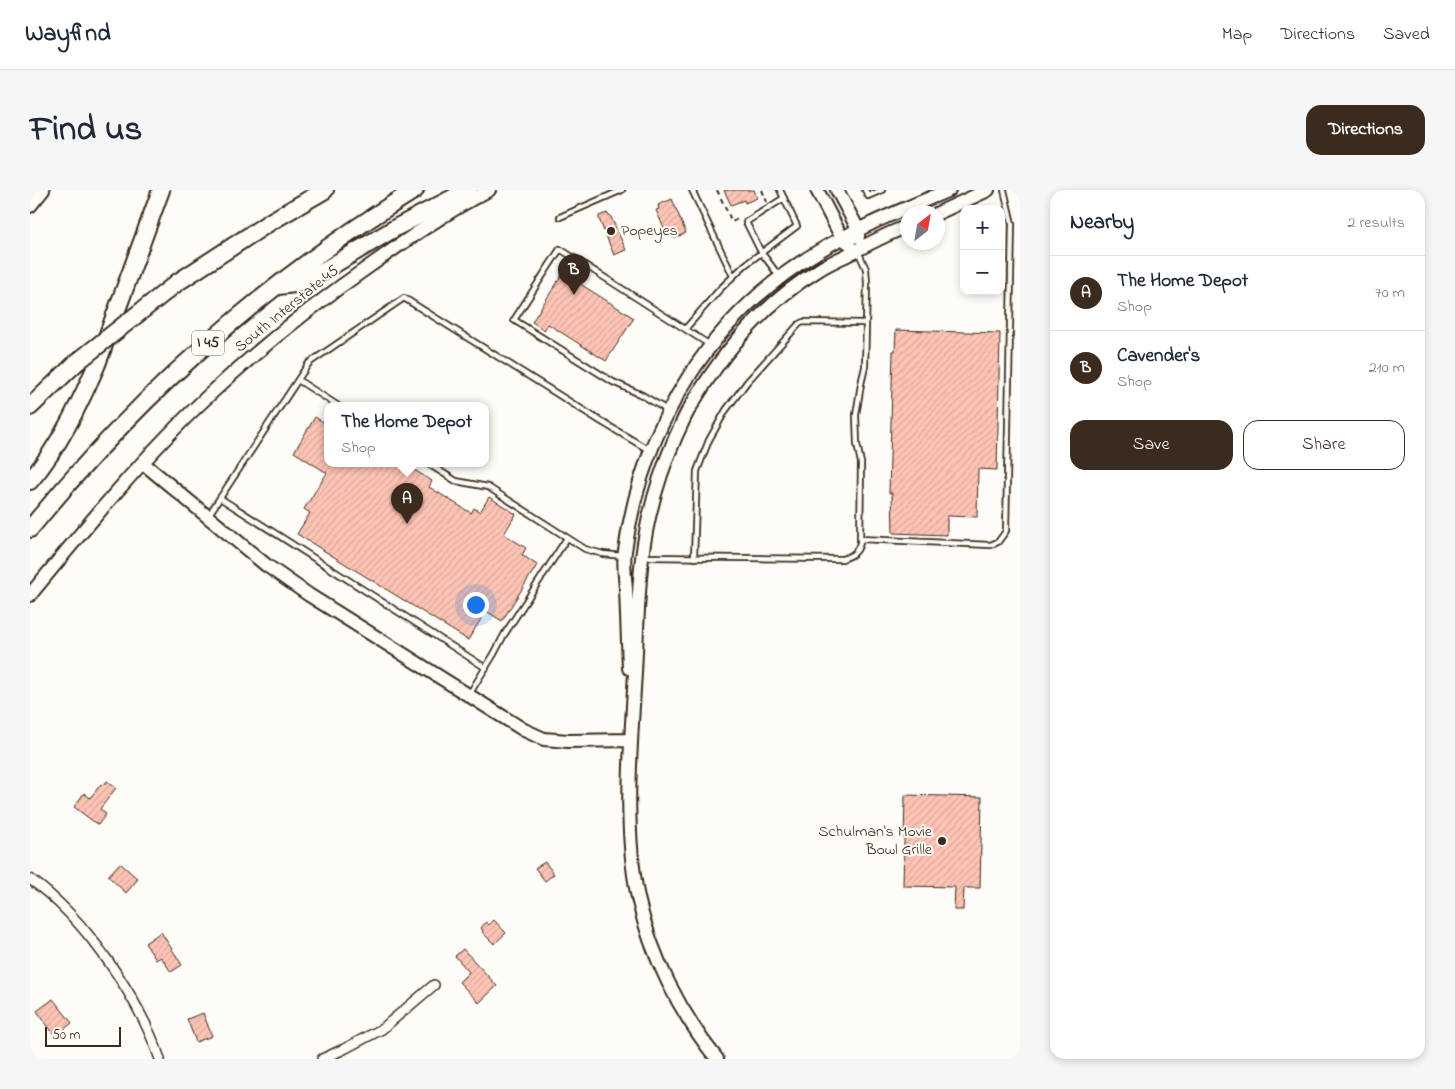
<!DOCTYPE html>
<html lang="en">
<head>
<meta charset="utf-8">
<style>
  body { margin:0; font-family:"Indie Flower",sans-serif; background:#f6f6f7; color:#1f2937 }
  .controls { position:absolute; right:15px; top:15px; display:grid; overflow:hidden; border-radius:10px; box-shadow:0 2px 8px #0003 }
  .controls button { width:45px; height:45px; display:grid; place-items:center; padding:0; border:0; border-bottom:1px solid #e0e1e3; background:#fff; color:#1f2937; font:25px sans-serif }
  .compass { position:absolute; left:870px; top:15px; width:45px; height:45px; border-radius:50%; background:#fff; box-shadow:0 2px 8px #0003; rotate:31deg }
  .scale { position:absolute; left:15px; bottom:12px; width:76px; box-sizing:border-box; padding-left:5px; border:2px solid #3b2a1e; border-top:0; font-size:14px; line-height:18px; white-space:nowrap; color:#3b2a1e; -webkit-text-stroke:4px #fdfcf7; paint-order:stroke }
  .you { position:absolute; left:445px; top:414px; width:18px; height:18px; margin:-12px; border:4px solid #fff; border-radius:50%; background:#1a73e8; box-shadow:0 0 0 8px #1a73e833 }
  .badge { display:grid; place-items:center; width:32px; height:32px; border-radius:50%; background:#3b2a1e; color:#fff; font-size:16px; font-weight:700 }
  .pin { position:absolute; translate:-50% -41px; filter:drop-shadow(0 1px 2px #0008) }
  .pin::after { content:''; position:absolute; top:26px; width:18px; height:15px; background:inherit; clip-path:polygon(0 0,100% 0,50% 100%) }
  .popup { position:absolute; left:294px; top:212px; width:165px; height:65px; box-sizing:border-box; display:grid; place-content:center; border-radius:10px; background:#fff; filter:drop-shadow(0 1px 4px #0005); font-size:16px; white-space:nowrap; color:#747a83 }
  .popup b { font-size:19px; color:#1f2937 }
  .popup::after { content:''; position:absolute; left:50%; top:100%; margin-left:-10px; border:10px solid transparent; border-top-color:#fff }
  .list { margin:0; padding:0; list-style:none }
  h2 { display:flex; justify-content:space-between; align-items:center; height:65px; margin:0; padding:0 20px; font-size:21px }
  h2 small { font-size:16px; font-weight:400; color:#747a83 }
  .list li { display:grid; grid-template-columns:32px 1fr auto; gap:15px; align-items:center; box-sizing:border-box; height:75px; padding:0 20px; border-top:1px solid #e0e1e3 }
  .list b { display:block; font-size:19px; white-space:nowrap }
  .list p { margin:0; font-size:16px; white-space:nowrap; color:#747a83 }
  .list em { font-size:16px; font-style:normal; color:#747a83 }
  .actions { display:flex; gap:10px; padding:15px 20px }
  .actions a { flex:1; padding:11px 0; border:1px solid #3b2a1e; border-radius:15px; text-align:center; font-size:18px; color:#3b2a1e }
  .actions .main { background:#3b2a1e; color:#fff }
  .map { position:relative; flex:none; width:990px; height:869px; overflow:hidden; border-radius:15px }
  header { display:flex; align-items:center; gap:30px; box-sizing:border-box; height:70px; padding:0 25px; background:#fff; border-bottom:1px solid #e0e1e3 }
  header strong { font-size:24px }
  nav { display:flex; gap:28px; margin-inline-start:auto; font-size:18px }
  .intro { display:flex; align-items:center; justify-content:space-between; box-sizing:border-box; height:120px; padding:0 30px }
  h1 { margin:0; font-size:35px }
  .button { padding:12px 22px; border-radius:15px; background:#3b2a1e; color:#fff; font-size:18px; font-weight:700 }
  main { display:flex; gap:30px; padding:0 30px }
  aside { flex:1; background:#fff; border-radius:15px; box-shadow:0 2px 8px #0003 }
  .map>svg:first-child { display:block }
</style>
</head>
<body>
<header>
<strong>Wayfind</strong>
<nav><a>Map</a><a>Directions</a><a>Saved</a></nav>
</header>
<div class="intro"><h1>Find us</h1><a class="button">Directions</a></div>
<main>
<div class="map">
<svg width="990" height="869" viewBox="0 0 990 869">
  <defs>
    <pattern id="building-hatch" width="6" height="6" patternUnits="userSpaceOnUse" patternTransform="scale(1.25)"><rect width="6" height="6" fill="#fec4b5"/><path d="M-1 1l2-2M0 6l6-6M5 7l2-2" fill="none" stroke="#dba99b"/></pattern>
  </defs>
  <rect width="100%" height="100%" fill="#fdfcf7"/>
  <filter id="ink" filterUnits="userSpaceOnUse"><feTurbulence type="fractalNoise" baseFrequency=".02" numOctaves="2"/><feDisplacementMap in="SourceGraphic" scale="10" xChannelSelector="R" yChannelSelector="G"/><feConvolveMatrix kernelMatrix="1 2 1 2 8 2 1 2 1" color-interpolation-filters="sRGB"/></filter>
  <g filter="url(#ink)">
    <path fill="url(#building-hatch)" stroke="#3b2a1e" d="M694,0h30l3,8 -12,5 -1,-3 -13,5z
      M642,9l14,34 -12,5 -3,-9 -6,2 -9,-21 3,-1 -1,-4z
      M577,23l1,2h2l16,35 -12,5 -15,-36v-3z
      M533,83l71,45 -28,43 -58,-37 -4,6 -12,-8z
      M866,140l104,3 -3,137 -19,-1 -1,48 -30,-1v19l-54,-2 -1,-40h-3l4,-142h2z
      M285,227l13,8v38h61l5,3 2,-3h7l29,18 -3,6 42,26 3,-5 6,4 9,-15 27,17 -12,20 22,14 -4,7 15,10 -35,56 -16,-10 -18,29 -171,-106 13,-21 -6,-4 23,-36 -33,-21z
      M77,591l9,7 -16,21 6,5 -8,11 -24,-18 10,-14 6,5 11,-14 2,2z
      M875,605l77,2 -2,91h-16l-1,22h-9l1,-23 -52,-1z
      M515,672l9,12 -9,7 -10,-13z
      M90,673l18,16 -12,14 -18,-17z
      M464,730l12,13 -12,11 -12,-12 1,-1 -2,-3 5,-6 3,3z
      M131,742l21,33 -11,7 -10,-15 -5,3 -11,-17z
      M433,759l34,37 -18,17 -20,-21 10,-10 -14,-16z
      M23,809l19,24 -17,13 -18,-25z
      M173,823l9,23 -16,6 -9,-23z"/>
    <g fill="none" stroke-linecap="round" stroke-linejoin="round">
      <g stroke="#3b2a1e" stroke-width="8">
        <path id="lane" d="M662,0l41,86
          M835,0l3,6 14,-6
          M530,27l62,-27
          M749,86l-18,-24 -15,-30 38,-24
          M656,138l34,-39 25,-24 52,-39 -17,-36
          M268,190l39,25
          M637,220l-25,-15 -29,-13 -99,-62 46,-71 150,96
          M397,273l29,18 32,6 97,62 18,5 20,2
          M190,308l266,170
          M178,326l101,-153 95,-65 198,124 47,28
          M831,349l129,6 8,-3 8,-11 6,-307 -8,-34
          M614,367l198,2c10,-3 15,-6 18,-16l1,-80 -4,-19 -1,-29 5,-31 4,-17 2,-84 -1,-14 -8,-18
          M664,368l3,-87 12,-31 17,-30 21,-28 52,-58 4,-2 63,1
          M440,503l24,-39 10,-19 63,-97"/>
      </g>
      <g stroke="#3b2a1e" stroke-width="12">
        <path id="street" d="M0,689c55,39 108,117 130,180
          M292,869l22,-10 38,-20 52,-44"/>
      </g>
      <g stroke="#3b2a1e" stroke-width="16">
        <path id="secondary" d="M787,0l25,48 7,5
          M807,0l21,39v8
          M0,16l13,-16
          M908,23l50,-23
          M113,273l123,102 43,30 215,135 20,9 24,2 63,-1
          M0,405c56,-68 112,-137 176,-197 52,-49 107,-93 165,-133 38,-27 77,-54 118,-75
          M599,478c-1,-27 -2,-53 -3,-79 -1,-13 -3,-26 -1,-38 17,-125 85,-235 194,-300 41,-25 86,-42 130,-61
          M687,869c-37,-46 -66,-103 -79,-161 -14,-68 -8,-139 -4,-209 3,-43 3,-88 8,-131 5,-42 17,-83 34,-122 5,-10 9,-21 15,-30 32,-55 75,-104 129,-137 11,-7 24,-12 35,-18 17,-9 34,-18 53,-25"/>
      </g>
      <g stroke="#3b2a1e" stroke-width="20">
        <path id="highway" d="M148,92l92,-60 55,-32
          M248,96l25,-3 94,-56 71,-37
          M0,217l46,-44
          M0,291c29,-34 49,-76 67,-117l64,-174
          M0,339c109,-134 238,-249 385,-339"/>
      </g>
      <path stroke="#3b2a1e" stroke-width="2" stroke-dasharray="5 4" stroke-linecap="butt" d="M687,0l15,32 7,-4
        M732,0l5,12"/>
      <use href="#lane" stroke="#fdfcf7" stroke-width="4.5"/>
      <use href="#street" stroke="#fdfcf7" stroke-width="9"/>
      <use href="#secondary" stroke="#fdfcf7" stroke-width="12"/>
      <use href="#highway" stroke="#fdfcf7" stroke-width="16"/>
      <g stroke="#3b2a1e" stroke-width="20" stroke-linecap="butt">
        <path id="highway-bridge" d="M46,173l102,-81"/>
      </g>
      <use href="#highway-bridge" stroke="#fdfcf7" stroke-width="16"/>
    </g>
  </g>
  <g fill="#3b2a1e" stroke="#fdfcf7" stroke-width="2">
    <circle cx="581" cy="41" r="5"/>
    <circle cx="912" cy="651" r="5"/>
  </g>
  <g text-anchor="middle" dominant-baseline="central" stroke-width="4" stroke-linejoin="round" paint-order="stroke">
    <rect fill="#fdfcf7" stroke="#75695f" stroke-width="1" x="162" y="140.5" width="32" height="25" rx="4"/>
    <g font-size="15" font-weight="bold" fill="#3b2a1e">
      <text x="178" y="153">I 45</text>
    </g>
    <g font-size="16" fill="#3b2a1e" stroke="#fdfcf7" text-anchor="start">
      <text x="591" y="41">Popeyes</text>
      <text x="902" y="642" text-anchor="end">Schulman's Movie<tspan x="902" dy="18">Bowl Grille</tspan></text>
    </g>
    <g font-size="16" fill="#3b2a1e" stroke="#fdfcf7">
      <text transform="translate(257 119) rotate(-39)">South Interstate 45</text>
    </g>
  </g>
</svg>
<div class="controls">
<button>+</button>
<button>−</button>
</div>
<svg class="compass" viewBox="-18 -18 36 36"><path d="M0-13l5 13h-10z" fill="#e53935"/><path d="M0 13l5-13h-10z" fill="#747a83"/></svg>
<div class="scale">50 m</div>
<div class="you"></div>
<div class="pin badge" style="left:377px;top:334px">A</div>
<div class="popup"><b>The Home Depot</b>Shop</div>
<div class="pin badge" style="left:544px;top:105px">B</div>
</div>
<aside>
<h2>Nearby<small>2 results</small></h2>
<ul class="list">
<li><span class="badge">A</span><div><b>The Home Depot</b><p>Shop</p></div><em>70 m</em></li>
<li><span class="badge">B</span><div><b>Cavender's</b><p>Shop</p></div><em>210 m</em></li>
</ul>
<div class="actions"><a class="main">Save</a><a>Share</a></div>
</aside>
</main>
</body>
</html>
